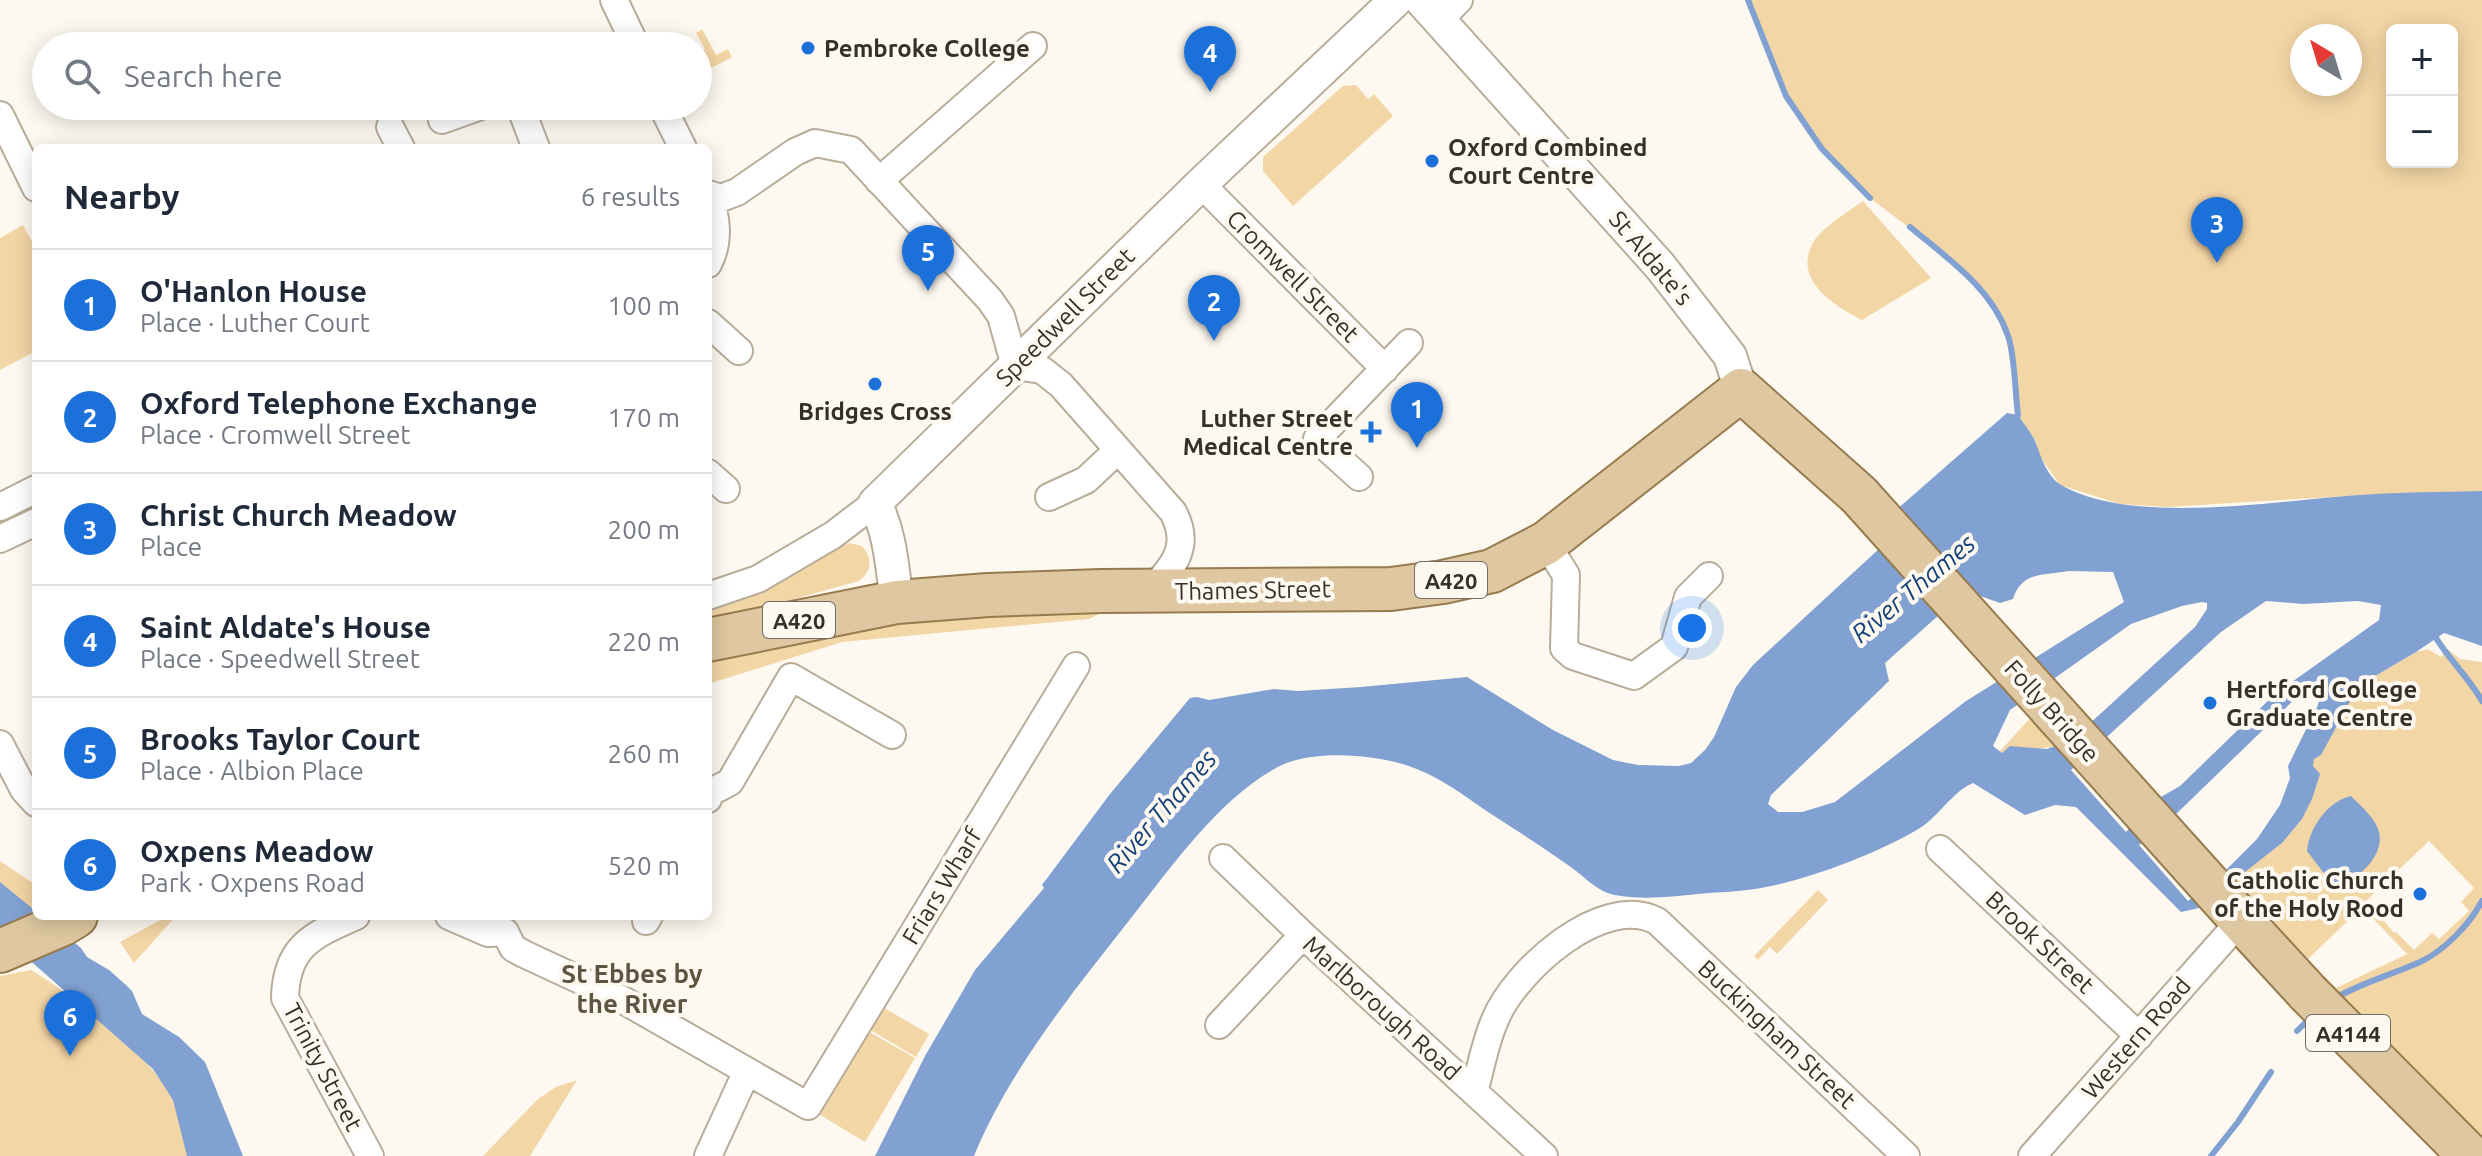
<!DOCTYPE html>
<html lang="en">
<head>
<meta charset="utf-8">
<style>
  body { margin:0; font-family:Ubuntu,sans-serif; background:#f6f6f7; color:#1f2937 }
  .controls { position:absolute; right:24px; top:24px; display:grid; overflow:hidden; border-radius:12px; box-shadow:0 4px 20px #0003 }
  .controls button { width:72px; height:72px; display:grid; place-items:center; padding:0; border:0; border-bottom:2px solid #e0e1e3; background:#fff; color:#1f2937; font:40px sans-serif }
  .compass { position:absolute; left:2290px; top:24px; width:72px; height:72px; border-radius:50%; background:#fff; box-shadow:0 4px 20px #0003; rotate:322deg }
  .you { position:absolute; left:1692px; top:628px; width:28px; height:28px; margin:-20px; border:6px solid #fff; border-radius:50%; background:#1a73e8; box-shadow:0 0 0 12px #1a73e833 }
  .badge { display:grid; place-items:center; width:52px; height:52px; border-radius:50%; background:#1b70da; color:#fff; font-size:26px; font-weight:700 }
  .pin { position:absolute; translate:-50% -66px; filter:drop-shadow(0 2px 4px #0008) }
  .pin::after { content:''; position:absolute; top:42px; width:28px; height:24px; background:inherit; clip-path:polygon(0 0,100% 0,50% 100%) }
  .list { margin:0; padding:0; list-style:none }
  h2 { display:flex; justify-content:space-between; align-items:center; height:104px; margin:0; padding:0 32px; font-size:34px }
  h2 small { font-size:26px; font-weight:400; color:#747a83 }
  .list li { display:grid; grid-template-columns:52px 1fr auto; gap:24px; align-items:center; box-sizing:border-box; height:112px; padding:0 32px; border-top:2px solid #e0e1e3 }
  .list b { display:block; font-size:30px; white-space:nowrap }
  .list p { margin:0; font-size:26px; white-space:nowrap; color:#747a83 }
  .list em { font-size:26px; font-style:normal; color:#747a83 }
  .icon { flex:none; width:44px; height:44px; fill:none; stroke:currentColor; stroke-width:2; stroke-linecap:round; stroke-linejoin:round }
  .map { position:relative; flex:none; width:2482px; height:1156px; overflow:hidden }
  .search { position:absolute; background:#fff; box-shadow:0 4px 20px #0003; left:32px; top:32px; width:680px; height:88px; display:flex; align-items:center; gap:20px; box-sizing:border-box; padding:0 28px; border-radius:44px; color:#747a83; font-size:30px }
  .panel { position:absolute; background:#fff; box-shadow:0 4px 20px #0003; left:32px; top:144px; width:680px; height:776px; border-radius:12px }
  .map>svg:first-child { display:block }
</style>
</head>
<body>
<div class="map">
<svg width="2482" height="1156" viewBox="0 0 2482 1156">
  <rect width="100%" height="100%" fill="#fef9f0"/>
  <path fill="#f3d6a6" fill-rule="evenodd" d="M1748,0h734v491l-119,4 -195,12 -48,-3 -60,-19 -22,-31 -3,-14 -17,-25 -9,-79 -21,-38 -14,-17 -42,-36 -62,-47 -48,-49 -36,-53zM2392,30h60v132h-60zM2302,36h48v48h-48z
    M702,29l14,26 12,-6 4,8 -34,18v-21l7,-5 -9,-16z
    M1356,85l12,14 6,-5 19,22 -100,90 -30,-35v-14l80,-71z
    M1863,201l68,77 -69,42c-29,-15 -71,-41 -48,-79 8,-13 36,-31 49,-40z
    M23,225l13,24v102l-36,19v-132z
    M849,543l13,3c11,12 10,26 -3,35l-151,42v-14l66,-28z
    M1126,601l-37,18 -247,23 -134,42v-22l131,-32z
    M2428,649l13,8 6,-8 13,10 22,3v479l-252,-258 52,-40 32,-84 39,-63 17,-17 46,-27zM2429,841l45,47 -13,14 8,9 -30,28 -7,-6 -18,17 -18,-18 -2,1 -27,-33zM2362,907l45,47 -71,34 -28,-29z
    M2034,714l23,31c-23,8 -32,-1 -55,8l-2,-2z
    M0,861l36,24v22l-4,2 -32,-27z
    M1818,890l10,10 -51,54 -7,-7 -12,13 -4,-4z
    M168,916h8l-42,47 -14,-21z
    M31,970c39,23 126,90 143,132 7,17 10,36 13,54h-187v-180z
    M881,1006l48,28 -13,23 -49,-29z
    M866,1030l49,28 -50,84 -48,-29z
    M577,1080l-47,76h-47l55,-57 18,-12z"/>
  <path fill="#80a1d1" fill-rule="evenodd" d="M2007,413l11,2c5,8 13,17 17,26 6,15 12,37 28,45 72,40 216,14 297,9 40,-3 81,-3 122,-4v155l-38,-13 -28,19 -46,27 -17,17 -32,59 -7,4 -1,7 7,8 -8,25 -10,20 -20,24 -83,65 -18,4 -105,-105 -21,-2 -30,10 -52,-32c-23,10 -35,36 -58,48 -44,25 -110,50 -160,58 -19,3 -38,3 -57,5 -27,3 -57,6 -83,1 -18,-3 -32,-20 -47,-30 -26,-18 -53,-36 -80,-53 -26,-18 -51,-37 -82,-47 -35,-11 -97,-16 -130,3 -56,31 -102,95 -141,145 -59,75 -124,154 -161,243h-99l50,-100 50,-86 69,-82 -2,-3 68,-91 80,-96 7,-1 12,3 65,-11 24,2 63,-4 106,-10 86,53 60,30 25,5 41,1 12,-3 14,-13 9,-13 22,-50 17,-22 153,-141 -11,-13zM2068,571l45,1 11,30 -158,99 -131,101 -33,10h-24l-10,-8 3,-9 118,-114 -4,-18 81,-72 34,12 13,-4c9,-28 29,-23 55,-28zM2266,601l37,3 55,-3 23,4 -2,15 -104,74 -95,92 -26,15 -28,31 -55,-62 150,-138zM2202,602l5,1v6l-12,18 -109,100 -29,18 -10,4 -37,-3 -8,7 -9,-7 17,-36 121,-86 51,-18zM2321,689l-3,16 -30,61 2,12 -10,27 -23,34 -31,31 -38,31 -49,-56 32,-26 129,-125 6,3 9,-7z
    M2351,796c10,10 25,23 28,36 6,23 -21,48 -40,53l-16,-13 -16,-21c2,-23 21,-50 44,-55z
    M0,882l81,66 6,9 22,13 17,15 6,6 10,23 37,23 26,25 38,94h-56l-14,-56 -20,-31 -153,-135z"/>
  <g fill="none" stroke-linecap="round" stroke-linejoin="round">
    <path stroke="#80a1d1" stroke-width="6" d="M1748,0l38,96 36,53 48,49
      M1910,227c37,31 82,61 98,109 7,19 7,57 10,79l-2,7
      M2433,633c14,25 35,43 49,68
      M2339,996c26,-14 54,-22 81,-34 24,-11 50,-38 62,-61
      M2297,1031l11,-11
      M2211,1156l27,-34 33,-50"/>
    <g stroke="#b9ad99" stroke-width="30">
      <path id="minor" d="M614,0l22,46
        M1439,20l20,-20
        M520,106l16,42
        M662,106l21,42
        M0,115l36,73
        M442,120l39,-14
        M390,127l11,21
        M879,181l154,-135
        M1201,184l184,185
        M708,194l13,4 16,-6 58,-40 20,-9 36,7 139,150 11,16 14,50 27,4 19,15 112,127c19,35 0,55 -24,80
        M708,194c9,22 12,48 0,70
        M708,323l31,28
        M708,473l18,16
        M1359,477l-42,-38 92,-96
        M1049,497l37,-17 32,-30
        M0,507l36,-18
        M0,539l36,-17
        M1546,543l20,32 -2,73 9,8 61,20 40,-29 14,-50 21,-21
        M708,596l50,-17 75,-44 42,-32
        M0,744l24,46 12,13
        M708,799l3,-7 19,-10 61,-105 101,58
        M1940,849l199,187
        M1223,858l80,77 241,221
        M356,916c-43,19 -70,30 -71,82l85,158
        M449,916l39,17 17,-1
        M646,921l3,-5
        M505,932l8,16 11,6 99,46 185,106 268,-440
        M1219,1025l84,-90
        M1474,1092c7,-24 11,-50 21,-72 19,-48 107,-128 162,-99l249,235
        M708,1156l39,-85
        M2032,1156l209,-236"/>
    </g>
    <g stroke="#b9ad99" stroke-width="36">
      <path id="tertiary" d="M1421,0l239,266 70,90 11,34
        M897,602c-5,-34 -6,-67 -22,-99l326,-319 195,-184"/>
    </g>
    <g stroke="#967b4e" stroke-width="46">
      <path id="primary" d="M708,640l189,-38 91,-7 113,-4 290,-2 52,-7 49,-11 54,-28 195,-153 118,105 382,425 67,73 162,163
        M0,951l63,-27 13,-8"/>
    </g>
    <use href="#minor" stroke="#fff" stroke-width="26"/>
    <use href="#tertiary" stroke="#fff" stroke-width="32"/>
    <use href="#primary" stroke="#dfc8a1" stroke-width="42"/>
  </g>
  <g fill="#1b70da" stroke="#fef9f0" stroke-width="3">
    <circle cx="808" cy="48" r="8"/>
    <circle cx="1432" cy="161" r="8"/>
    <circle cx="875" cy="384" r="8"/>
    <path d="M1367 420h8v8h8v8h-8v8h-8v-8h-8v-8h8z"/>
    <circle cx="2210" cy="703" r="8"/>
    <circle cx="2420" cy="894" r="8"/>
  </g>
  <g text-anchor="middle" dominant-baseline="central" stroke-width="8" stroke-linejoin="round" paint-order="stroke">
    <g fill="#fef9f0" stroke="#716c64" stroke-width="2">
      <rect x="1415" y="562" width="72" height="36" rx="6"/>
      <rect x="763" y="602" width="72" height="36" rx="6"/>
      <rect x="2306" y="1015" width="84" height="36" rx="6"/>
    </g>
    <g font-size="22" font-weight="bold" fill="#353028">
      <text x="1451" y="580">A420</text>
      <text x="799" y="620">A420</text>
      <text x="2348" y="1033">A4144</text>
    </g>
    <g font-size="24" font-weight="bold" fill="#353028" stroke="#fef9f0" text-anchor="start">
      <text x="824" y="48">Pembroke College</text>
      <text x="1448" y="147">Oxford Combined<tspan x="1448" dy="28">Court Centre</tspan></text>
      <text x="875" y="411" text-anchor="middle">Bridges Cross</text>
      <text x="1353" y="418" text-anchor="end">Luther Street<tspan x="1353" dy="28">Medical Centre</tspan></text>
      <text x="2226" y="689">Hertford College<tspan x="2226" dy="28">Graduate Centre</tspan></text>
      <text x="2404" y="880" text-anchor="end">Catholic Church<tspan x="2404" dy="28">of the Holy Rood</tspan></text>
    </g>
    <g font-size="24" fill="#353028" stroke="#fef9f0">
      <text transform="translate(1651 258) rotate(50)">St Aldate's</text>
      <text transform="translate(1293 276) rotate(45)">Cromwell Street</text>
      <text transform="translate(1065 317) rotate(-45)">Speedwell Street</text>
      <text transform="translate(1253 590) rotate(-1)">Thames Street</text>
      <text transform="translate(2052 711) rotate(48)">Folly Bridge</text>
      <text transform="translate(942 886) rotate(-59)">Friars Wharf</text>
      <text transform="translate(2040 942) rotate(43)">Brook Street</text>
      <text transform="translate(1382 1008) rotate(42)">Marlborough Road</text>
      <text transform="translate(1777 1034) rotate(43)">Buckingham Street</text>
      <text transform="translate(2136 1038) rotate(-49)">Western Road</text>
      <text transform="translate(323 1067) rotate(62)">Trinity Street</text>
    </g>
    <g font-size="26" font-style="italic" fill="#15417a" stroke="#fef9f0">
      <text transform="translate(1913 588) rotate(-40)">River Thames</text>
      <text transform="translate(1161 811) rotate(-49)">River Thames</text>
    </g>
    <g font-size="26" font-weight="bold" fill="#5e5442" stroke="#fef9f0">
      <text x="632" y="973">St Ebbes by<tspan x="632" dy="30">the River</tspan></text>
    </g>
  </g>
</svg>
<div class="controls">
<button>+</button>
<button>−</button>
</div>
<svg class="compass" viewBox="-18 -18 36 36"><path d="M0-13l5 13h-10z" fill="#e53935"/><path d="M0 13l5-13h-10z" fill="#747a83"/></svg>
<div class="you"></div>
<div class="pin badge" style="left:1417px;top:448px">1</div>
<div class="pin badge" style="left:1214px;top:341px">2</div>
<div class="pin badge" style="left:2217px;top:263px">3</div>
<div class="pin badge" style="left:1210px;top:92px">4</div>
<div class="pin badge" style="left:928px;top:291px">5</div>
<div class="pin badge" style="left:70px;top:1056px">6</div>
<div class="search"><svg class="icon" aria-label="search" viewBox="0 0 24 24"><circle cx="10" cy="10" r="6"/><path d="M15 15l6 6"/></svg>Search here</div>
<section class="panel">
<h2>Nearby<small>6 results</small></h2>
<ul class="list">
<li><span class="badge">1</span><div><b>O'Hanlon House</b><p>Place · Luther Court</p></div><em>100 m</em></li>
<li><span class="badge">2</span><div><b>Oxford Telephone Exchange</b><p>Place · Cromwell Street</p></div><em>170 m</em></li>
<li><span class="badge">3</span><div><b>Christ Church Meadow</b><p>Place</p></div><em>200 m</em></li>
<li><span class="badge">4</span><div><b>Saint Aldate's House</b><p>Place · Speedwell Street</p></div><em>220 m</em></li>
<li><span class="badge">5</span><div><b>Brooks Taylor Court</b><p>Place · Albion Place</p></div><em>260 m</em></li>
<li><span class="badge">6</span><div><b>Oxpens Meadow</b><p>Park · Oxpens Road</p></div><em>520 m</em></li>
</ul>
</section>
</div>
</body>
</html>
